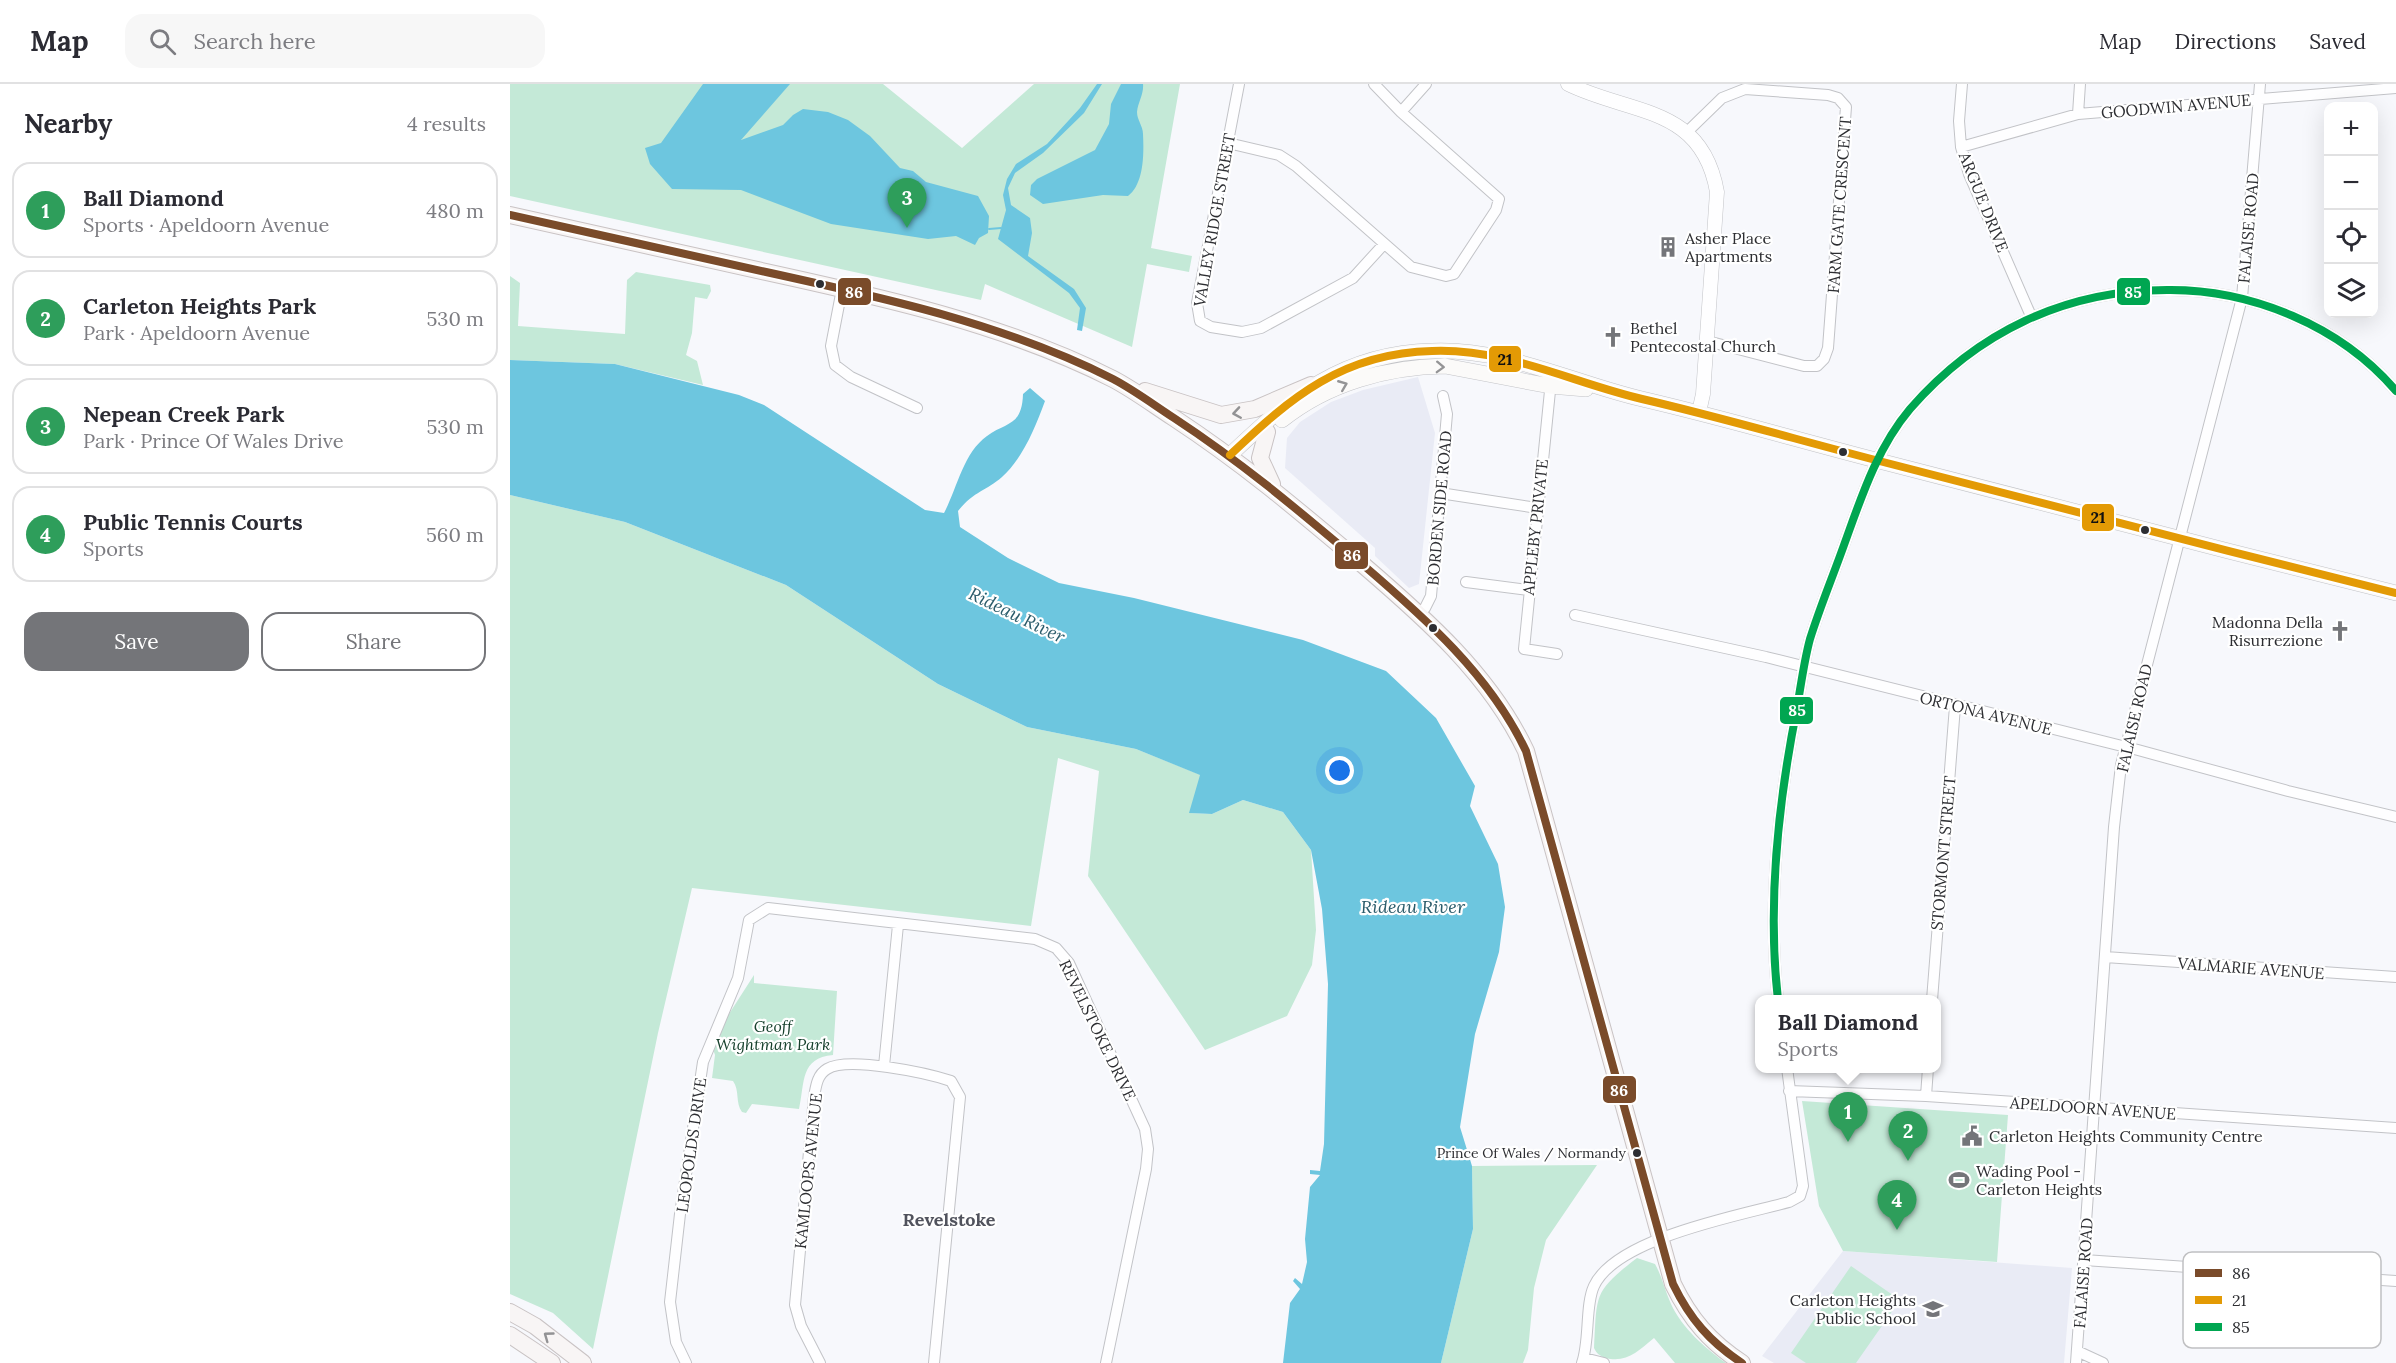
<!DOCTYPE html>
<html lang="en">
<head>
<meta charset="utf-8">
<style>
  body { margin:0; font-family:Lora,serif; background:#f7f7f7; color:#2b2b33 }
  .controls { position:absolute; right:18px; top:18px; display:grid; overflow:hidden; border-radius:12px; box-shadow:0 6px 24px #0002 }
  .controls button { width:54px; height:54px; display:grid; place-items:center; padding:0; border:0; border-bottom:2px solid #e1e1e2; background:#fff; color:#2b2b33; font:30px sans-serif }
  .you { position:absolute; left:830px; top:687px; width:21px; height:21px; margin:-15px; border:4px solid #fff; border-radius:50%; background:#1a73e8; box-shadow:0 0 0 9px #1a73e833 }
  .badge { display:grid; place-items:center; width:39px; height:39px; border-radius:50%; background:#747579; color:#fff; font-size:20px; font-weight:700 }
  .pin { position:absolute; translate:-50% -50px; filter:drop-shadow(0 2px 3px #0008) }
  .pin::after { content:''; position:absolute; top:32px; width:21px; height:18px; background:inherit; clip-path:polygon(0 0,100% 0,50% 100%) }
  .popup { position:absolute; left:1245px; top:911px; width:186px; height:78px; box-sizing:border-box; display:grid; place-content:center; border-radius:12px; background:#fff; filter:drop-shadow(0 2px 4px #0005); font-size:20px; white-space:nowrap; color:#7c7c81 }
  .popup b { font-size:22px; color:#2b2b33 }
  .popup::after { content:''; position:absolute; left:50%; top:100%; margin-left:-12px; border:12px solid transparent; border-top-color:#fff }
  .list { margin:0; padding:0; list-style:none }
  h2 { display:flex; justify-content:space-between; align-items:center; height:78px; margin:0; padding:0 24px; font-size:26px }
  h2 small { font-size:20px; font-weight:400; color:#7c7c81 }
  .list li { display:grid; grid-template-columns:39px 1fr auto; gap:18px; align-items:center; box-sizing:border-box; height:96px; margin:0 12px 12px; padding:0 12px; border:2px solid #e1e1e2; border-radius:18px }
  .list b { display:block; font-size:22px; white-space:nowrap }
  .list p { margin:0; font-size:20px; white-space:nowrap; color:#7c7c81 }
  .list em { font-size:20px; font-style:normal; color:#7c7c81 }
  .actions { display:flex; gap:12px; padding:18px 24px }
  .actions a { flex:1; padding:14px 0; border:2px solid #747579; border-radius:18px; text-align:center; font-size:21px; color:#747579 }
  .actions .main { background:#747579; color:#fff }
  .icon { flex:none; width:33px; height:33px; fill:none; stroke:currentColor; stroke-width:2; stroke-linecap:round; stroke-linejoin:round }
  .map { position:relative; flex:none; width:1886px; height:1279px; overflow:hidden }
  header { display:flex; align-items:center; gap:36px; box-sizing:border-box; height:84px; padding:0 30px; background:#fff; border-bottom:2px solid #e1e1e2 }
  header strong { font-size:28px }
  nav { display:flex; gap:33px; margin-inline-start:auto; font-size:21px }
  .search { width:420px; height:54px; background:#f7f7f7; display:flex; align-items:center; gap:15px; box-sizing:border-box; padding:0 21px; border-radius:18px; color:#7c7c81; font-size:22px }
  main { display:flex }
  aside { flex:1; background:#fff }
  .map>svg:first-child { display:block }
</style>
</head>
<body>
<header>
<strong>Map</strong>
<div class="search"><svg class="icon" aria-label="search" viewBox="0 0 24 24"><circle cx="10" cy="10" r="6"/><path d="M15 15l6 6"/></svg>Search here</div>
<nav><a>Map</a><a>Directions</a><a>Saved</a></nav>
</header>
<main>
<aside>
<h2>Nearby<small>4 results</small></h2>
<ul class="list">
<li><span class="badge" style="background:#2e9e5b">1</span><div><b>Ball Diamond</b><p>Sports · Apeldoorn Avenue</p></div><em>480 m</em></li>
<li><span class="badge" style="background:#2e9e5b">2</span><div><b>Carleton Heights Park</b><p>Park · Apeldoorn Avenue</p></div><em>530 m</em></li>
<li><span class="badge" style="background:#2e9e5b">3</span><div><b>Nepean Creek Park</b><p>Park · Prince Of Wales Drive</p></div><em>530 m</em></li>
<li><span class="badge" style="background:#2e9e5b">4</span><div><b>Public Tennis Courts</b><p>Sports</p></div><em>560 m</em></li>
</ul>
<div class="actions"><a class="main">Save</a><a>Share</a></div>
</aside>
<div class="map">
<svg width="1886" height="1279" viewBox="0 0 1886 1279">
  <rect width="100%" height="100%" fill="#f7f8fc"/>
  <path fill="#e9ebf5" d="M908,293l17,56 -16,151 -10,4 -34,-32v-8l-90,-80 2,-30 13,-16 31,-20 32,-12z
    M1333,1167l229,17 -8,95h-290l-12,-7z"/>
  <path fill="#c4e9d7" d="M0,0h373l79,64 72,-64h146l-29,164 41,8 -3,16 -42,-8 -15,83 -147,-63 -4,16 -471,-104z
    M126,188l74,13 1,6 -4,8 -12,-2 -3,36 -6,22 11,6 6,24 -88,-21 -105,-4v-84l10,7 -2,43 107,8 2,-54z
    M0,411l115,27 161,63 152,99 89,43 109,22 65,26 -11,38 22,1 31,-14 40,12 28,38 5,80 -4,35 -25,51 -82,34 -117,-174 11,-105 -41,-13 -27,168 -339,-38 -34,145 -65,316 -40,-36 -43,-19z
    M244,891v8l83,8 -4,64c-33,3 -28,27 -34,54l-47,-5 -6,9 -4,-1c-7,-9 -2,-21 -9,-31l-21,-3 3,-23 -3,-9 8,-18z
    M1292,1017l206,14 -11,147 -154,-11 -24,-45z
    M1087,1081l-51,75 -12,48 -6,62 -5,13h-82l32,-134 -1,-63z
    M1127,1174l18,6c7,12 10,27 16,40 11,24 34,44 55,59h-51l-21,-25c-17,14 -27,25 -49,20 -6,-3 -8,-4 -11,-10 3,-54 -1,-56 43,-90z
    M1341,1182l49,34 -44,63h-50l-15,-10z"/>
  <path fill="#6dc6df" d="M193,0h87l-49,56 42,-15 10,-10 10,-6 25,3 20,8 22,16 30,32 13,3 13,11 52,14 11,20 -1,17 -9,5 -4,7 -19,-9 -28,3 -97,-15 -90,-34 -69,-1 -22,-25 -5,-16 16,-5z
    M587,0h5l-18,29 -41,40 -28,20 -7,15 3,17 19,13 2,15 -4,23 46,33 12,19 -4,23 -5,-1 3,-22 -11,-15 -71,-54 8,-29 -3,-15 4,-16 9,-15 31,-20 33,-36z
    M611,0h22c1,10 -5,18 -6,28 0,8 6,14 6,22 1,20 1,50 -15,62l-25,-1 -60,9 -13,-9 1,-10 6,-6 58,-29 14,-26 2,-20z
    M0,276l105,4 124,31 25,10 161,105 19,3c13,-24 19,-60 43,-77 19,-14 35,-9 36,-42l7,-6 15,13c-10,27 -22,57 -43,76 -16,14 -28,14 -44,34l2,16 48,31 51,25 75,15 169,42 83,31 50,47 39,68 -5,20 28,58 7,43 -6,45 -24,82 -15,93 12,39 1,63 -32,134h-158l7,-60 10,-14 -7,-8 2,-3 7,6 5,-22 -2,-23 5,-52 10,-12 -10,-1v-4l10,1 4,-27 4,-160 -6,-75 -11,-59 -28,-38 -40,-12 -31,14 -23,-1 11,-38 -64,-26 -109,-22 -89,-43 -152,-99 -161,-63 -115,-27z"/>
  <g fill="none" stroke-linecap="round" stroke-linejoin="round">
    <path stroke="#6dc6df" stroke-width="2" d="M479,145l12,-1"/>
    <g stroke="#c2c3c7" stroke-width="12">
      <path id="minor" d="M729,0l-42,219 3,18 11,6 31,5 19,-4 92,-50 31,-34
        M1452,0l-3,37 2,26 8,27 62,142
        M891,28l25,-28
        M1568,30l2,-30
        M1176,49l36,-35 23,-9 83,6 10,3 8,9 -18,241 -4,11 -7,7h-13l-97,-25
        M718,59l51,12 17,11 115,101 35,9 8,-2 42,-64 3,-11 -98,-87 -27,-28
        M1451,63l117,-33 318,-26
        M332,205l-11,57 4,19 16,12 66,31
        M1041,297l-27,268 33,5
        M930,409l97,15
        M956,498l62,8
        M907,531l8,-7 6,-12 16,-182 -4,-18
        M1065,531l191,42 372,93 150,41 108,26
        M1595,873l291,20
        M1268,916c-11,-97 0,-197 19,-292 4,-23 7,-47 13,-69 10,-32 23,-63 34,-94 17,-47 33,-97 66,-136 67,-77 155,-119 257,-119 84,-1 174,36 229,101
        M1422,916l23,-294
        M374,982l14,-141
        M1279,1007l137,5 470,32
        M1416,1012l2,-28
        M1574,1176l312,21
        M1567,1267l26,12
        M1074,1274l20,5
        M176,1279l-10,-21 -6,-40 10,-88 23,-152 35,-84 11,-58 19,-12 267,31 21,9 13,15 76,166 3,20 -2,20 -40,194
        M310,1279l-19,-37 -6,-21 19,-208c2,-11 3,-22 13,-28 21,-13 100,4 124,12l9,16 -26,266
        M1072,1279c8,-23 3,-58 12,-77 22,-48 147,-71 195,-84l11,-6 3,-10 -16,-118
        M1566,1279l38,-536 7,-62 121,-467 18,-214"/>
    </g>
    <g stroke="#c2c3c7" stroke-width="15">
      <path id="tertiary" d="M1058,0c63,31 134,21 149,108l-14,202 -4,18"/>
    </g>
    <g stroke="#c2c3c7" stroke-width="16">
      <path id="secondary" d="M772,336c46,-37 105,-53 163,-54l105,20 36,3
        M720,371c61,-58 113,-102 202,-104 74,-3 141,32 210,48 82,19 163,43 245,64 170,44 339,88 509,130"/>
    </g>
    <g stroke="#c9c3c4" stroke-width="18">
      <path id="primary" d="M0,131c85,19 171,38 256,57 119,26 238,52 347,107 21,11 41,26 61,39 70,46 124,92 188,146 63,54 128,111 164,187l147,533c17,35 37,58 69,79
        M635,307l76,24 34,-6 56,-24
        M757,348l-7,26 12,26
        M0,1228l25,14 48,37
        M0,1251l42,28"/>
    </g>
    <use href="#minor" stroke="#fefeff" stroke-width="10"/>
    <use href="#tertiary" stroke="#fefeff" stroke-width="14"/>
    <use href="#secondary" stroke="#fbfaf9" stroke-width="15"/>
    <use href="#primary" stroke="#f8f5f5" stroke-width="16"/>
    <g stroke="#fff" stroke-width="12">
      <path id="bus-1" d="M0,131c85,19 171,38 256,57 119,26 238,52 347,107 21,11 41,26 61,39 70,46 124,92 188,146 63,54 128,111 164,187l147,533c17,35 37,58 69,79"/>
    </g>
    <g stroke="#fff" stroke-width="12">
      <path id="bus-2" d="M720,371c61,-58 113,-102 202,-104 74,-3 141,32 210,48 82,19 163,43 245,64 170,44 339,88 509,130"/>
    </g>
    <g stroke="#fff" stroke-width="12">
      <path id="bus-3" d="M1268,916c-11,-97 0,-197 19,-292 4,-23 7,-47 13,-69 10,-32 23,-63 34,-94 17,-47 33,-97 66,-136 67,-77 155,-119 257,-119 84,-1 174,36 229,101"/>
    </g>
    <use href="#bus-1" stroke="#7a4b2a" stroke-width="8"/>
    <use href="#bus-2" stroke="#e39a05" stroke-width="8"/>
    <use href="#bus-3" stroke="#00a651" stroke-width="8"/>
  </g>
  <defs><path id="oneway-chevron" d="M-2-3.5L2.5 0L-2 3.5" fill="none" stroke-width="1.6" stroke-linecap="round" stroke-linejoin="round" transform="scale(1.5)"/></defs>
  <g stroke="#949496">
    <use href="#oneway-chevron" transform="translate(930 283) rotate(2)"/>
    <use href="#oneway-chevron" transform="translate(833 301) rotate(-22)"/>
  </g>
  <g stroke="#929294">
    <use href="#oneway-chevron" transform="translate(727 329) rotate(171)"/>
    <use href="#oneway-chevron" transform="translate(38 1252) rotate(-144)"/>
  </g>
  <defs>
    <g id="building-bare" transform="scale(1.62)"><path d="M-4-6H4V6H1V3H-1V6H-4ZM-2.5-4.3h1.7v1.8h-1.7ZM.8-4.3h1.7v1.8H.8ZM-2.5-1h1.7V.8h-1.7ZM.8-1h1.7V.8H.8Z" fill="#747579" stroke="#fff" stroke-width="2.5" paint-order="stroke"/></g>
    <g id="church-bare" transform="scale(1.62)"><path d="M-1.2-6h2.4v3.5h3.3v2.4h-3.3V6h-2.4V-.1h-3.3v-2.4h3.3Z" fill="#747579" stroke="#fff" stroke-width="2.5" paint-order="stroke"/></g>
    <g id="civic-bare" transform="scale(1.62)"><path d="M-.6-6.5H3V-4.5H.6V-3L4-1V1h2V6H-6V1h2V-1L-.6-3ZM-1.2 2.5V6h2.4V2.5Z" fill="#747579" stroke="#fff" stroke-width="2.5" paint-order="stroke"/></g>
    <g id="stadium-bare" transform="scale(1.62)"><path d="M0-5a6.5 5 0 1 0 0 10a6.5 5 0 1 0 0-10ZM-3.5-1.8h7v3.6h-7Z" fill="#747579" stroke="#fff" stroke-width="2.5" paint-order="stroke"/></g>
    <g id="school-bare" transform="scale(1.62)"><path d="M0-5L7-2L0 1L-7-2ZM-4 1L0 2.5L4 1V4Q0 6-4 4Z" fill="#747579" stroke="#fff" stroke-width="2.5" paint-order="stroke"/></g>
  </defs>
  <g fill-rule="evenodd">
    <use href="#building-bare" x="1158" y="163"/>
    <use href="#church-bare" x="1103" y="253"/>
    <use href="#church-bare" x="1830" y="547"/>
    <use href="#civic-bare" x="1462" y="1052"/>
    <use href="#stadium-bare" x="1449" y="1096"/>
    <use href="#school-bare" x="1423" y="1225"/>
  </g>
  <g fill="#2d2e32" stroke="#fff" stroke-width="2">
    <circle cx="310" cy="200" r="5"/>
    <circle cx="1333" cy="368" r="5"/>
    <circle cx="1635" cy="446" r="5"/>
    <circle cx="923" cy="544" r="5"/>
    <circle cx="1127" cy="1069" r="5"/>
  </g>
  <g text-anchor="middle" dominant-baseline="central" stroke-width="4.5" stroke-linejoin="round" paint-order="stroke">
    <g font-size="14" fill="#2d2e32" stroke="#fff" text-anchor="end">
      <text x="1116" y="1069">Prince Of Wales / Normandy</text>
    </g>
    <g font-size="16" fill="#2d2e32" stroke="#fff">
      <text transform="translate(1666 22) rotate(-5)">GOODWIN AVENUE</text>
      <text transform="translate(1474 118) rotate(68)">ARGUE DRIVE</text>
      <text transform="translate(1329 121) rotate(-86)">FARM GATE CRESCENT</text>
      <text transform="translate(704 136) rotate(-80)">VALLEY RIDGE STREET</text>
      <text transform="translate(1738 144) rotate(-85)">FALAISE ROAD</text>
      <text transform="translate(929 424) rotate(-85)">BORDEN SIDE ROAD</text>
      <text transform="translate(1025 443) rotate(-84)">APPLEBY PRIVATE</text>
      <text transform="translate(1476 629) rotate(14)">ORTONA AVENUE</text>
      <text transform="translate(1624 634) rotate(-77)">FALAISE ROAD</text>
      <text transform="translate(1433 769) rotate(-85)">STORMONT STREET</text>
      <text transform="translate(1741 884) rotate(4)">VALMARIE AVENUE</text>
      <text transform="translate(588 946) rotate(64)">REVELSTOKE DRIVE</text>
      <text transform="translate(1583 1024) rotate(4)">APELDOORN AVENUE</text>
      <text transform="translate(181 1061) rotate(-82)">LEOPOLDS DRIVE</text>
      <text transform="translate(298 1087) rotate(-84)">KAMLOOPS AVENUE</text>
      <text transform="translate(1573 1189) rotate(-86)">FALAISE ROAD</text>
    </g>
    <g font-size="16" fill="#2d2e32" stroke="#fff" text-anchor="start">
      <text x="1175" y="154">Asher Place<tspan x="1175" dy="18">Apartments</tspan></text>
      <text x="1120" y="244">Bethel<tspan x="1120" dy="18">Pentecostal Church</tspan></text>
      <text x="1813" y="538" text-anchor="end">Madonna Della<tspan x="1813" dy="18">Risurrezione</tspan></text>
      <text x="1479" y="1052">Carleton Heights Community Centre</text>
      <text x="1466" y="1087">Wading Pool -<tspan x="1466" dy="18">Carleton Heights</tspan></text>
      <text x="1406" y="1216" text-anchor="end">Carleton Heights<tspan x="1406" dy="18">Public School</tspan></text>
    </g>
    <g font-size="16" font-style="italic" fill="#16402c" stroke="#fff">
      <text x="263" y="942">Geoff<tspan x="263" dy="18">Wightman Park</tspan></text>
    </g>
    <g font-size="18" font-style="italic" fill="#2b5c6b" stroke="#fff">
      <text transform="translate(507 531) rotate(26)">Rideau River</text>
      <text x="903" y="822">Rideau River</text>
    </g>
    <g font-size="18" font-weight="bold" fill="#51535d" stroke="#fff">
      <text x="439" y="1135">Revelstoke</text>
    </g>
  </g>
  <rect x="1673" y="1168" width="198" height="96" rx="9" fill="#fff" stroke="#c0c0c2" stroke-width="1.5"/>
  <rect x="1685" y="1185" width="27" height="8" fill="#7a4b2a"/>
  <rect x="1685" y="1212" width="27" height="8" fill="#e39a05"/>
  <rect x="1685" y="1239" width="27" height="8" fill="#00a651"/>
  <g font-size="16" fill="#2d2e32">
    <text x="1722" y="1195">86</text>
    <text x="1722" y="1222">21</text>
    <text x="1722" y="1249">85</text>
  </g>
  <g stroke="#fff" stroke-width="2">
    <rect x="1606" y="193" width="35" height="29" rx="6" fill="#00a651"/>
    <rect x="327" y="193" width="35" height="29" rx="6" fill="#7a4b2a"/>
    <rect x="978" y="261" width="34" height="28" rx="6" fill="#e39a05"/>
    <rect x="1571" y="419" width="34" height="29" rx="6" fill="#e39a05"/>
    <rect x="824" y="457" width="35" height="29" rx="6" fill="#7a4b2a"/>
    <rect x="1269" y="612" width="35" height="29" rx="6" fill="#00a651"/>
    <rect x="1092" y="991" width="35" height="29" rx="6" fill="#7a4b2a"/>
  </g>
  <g font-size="16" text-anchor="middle" font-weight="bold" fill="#fff">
    <text x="1623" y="214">85</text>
    <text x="344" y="214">86</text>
    <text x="842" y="477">86</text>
    <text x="1287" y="632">85</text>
    <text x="1109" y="1012">86</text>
  </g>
  <g font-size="16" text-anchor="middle" font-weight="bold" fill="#111">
    <text x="995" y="281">21</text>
    <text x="1588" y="439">21</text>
  </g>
</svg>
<div class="controls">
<button>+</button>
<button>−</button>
<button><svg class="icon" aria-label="locate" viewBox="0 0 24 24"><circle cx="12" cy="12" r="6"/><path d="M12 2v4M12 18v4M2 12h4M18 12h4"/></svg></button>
<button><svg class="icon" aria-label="layers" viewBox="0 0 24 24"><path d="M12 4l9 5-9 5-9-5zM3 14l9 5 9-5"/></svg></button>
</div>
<div class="you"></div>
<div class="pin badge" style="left:1338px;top:1058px;background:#2e9e5b">1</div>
<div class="popup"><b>Ball Diamond</b>Sports</div>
<div class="pin badge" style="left:1398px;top:1077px;background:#2e9e5b">2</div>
<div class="pin badge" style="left:397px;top:144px;background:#2e9e5b">3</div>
<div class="pin badge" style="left:1387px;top:1146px;background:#2e9e5b">4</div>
</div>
</main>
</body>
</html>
